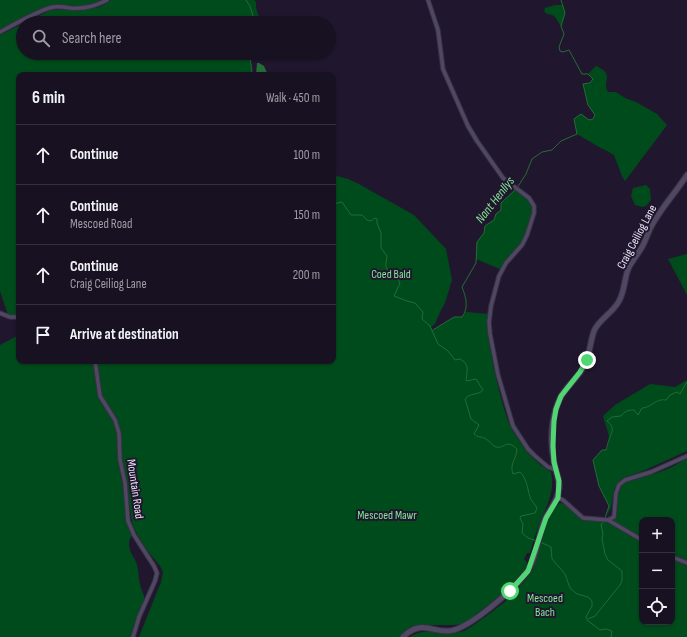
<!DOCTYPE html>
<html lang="en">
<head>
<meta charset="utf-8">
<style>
  body { margin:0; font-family:"Sofia Sans Condensed",sans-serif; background:#211a2a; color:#f1f3f6 }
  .controls { position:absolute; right:12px; bottom:12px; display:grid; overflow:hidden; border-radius:8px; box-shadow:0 1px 3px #0004 }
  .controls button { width:36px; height:36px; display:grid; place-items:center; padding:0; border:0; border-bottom:1px solid #363140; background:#181122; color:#f1f3f6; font:20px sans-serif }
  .stop { position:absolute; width:12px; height:12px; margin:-9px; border:3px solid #51d674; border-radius:50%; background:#fff }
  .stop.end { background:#51d674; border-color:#fff; box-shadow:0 1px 4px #0008 }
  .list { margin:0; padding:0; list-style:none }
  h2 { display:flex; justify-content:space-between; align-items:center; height:52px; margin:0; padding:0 16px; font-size:17px }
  h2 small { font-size:13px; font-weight:400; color:#9f9da5 }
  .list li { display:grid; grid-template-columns:26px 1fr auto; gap:12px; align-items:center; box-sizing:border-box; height:60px; padding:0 16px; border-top:1px solid #363140 }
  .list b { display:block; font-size:15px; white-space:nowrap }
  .list p { margin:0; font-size:13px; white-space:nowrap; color:#9f9da5 }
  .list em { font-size:13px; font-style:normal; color:#9f9da5 }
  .icon { flex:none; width:22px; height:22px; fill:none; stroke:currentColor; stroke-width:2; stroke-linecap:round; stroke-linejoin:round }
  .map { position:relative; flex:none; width:687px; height:637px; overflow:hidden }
  .search { position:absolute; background:#181122; box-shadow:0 1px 3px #0004; left:16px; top:16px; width:320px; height:44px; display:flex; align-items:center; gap:10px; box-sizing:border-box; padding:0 14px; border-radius:22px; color:#9f9da5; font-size:15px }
  .panel { position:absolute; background:#181122; box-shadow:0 1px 3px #0004; left:16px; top:72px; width:320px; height:292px; border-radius:8px }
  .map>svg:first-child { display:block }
</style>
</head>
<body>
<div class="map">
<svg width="687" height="637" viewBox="0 0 687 637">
  <rect width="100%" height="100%" fill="#20172e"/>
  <path fill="#004b1b" d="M0,0h104l-9,4 -14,2 -24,-1 -9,2 -48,24z
    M111,0h143l2,2v6l5,15h-238v30h240l-3,4 -8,-2c-4,7 2,13 -1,20h-232v240h-11l-8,-24v-256l51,-25 39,-1 10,-2z
    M555,5h8l2,8 -4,13c-5,-6 -5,-12 -14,-12l-3,-3 1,-3z
    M596,66c20,9 5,15 12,26h8l9,6 11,4 21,12 10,11 -42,56 -3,-5 -8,-21 -5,-3 -10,-5 -22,-13 -3,-15 7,-5 8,6 4,-1 2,-4 -7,-10 -5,-21 7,-1 3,-4 -5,-5z
    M333,175l15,4 9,4 57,32 32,34 6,31 -7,23 -5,9 -5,12 -4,3 1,3 22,-13h8l4,-5 22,2c-4,17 14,97 23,113 6,11 14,23 23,32 5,5 11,9 17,13 4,21 -4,32 -11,51 -4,9 -7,20 -10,30h-3l-3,6 4,5 -1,4 -23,25 -41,31 -10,1h-24l-17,3 -7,4 -4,5h-262l22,-55 2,-10 -3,-6 -15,-18 -12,-21 -4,-23 -1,-18 -7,-26v-27l-4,-13 -15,-24 -5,-35h236z
    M646,185l4,4 1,11 -5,6 -4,1 -7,-2 -4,-9 2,-8z
    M515,190c5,3 12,7 15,11 6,10 -4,35 -10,44 -6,8 -14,15 -20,24l-24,-10 1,-17 7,-9 1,-7 9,-6 2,-6 5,-4v-7z
    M687,254v41l-19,-36z
    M19,335v26h74l5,33 3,7 12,19 5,12v29l6,32 2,28 6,14c-6,9 -2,17 3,25 4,7 3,17 5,24 1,6 5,12 5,18 0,6 -9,28 -12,35h-133v-292z
    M687,380v71l-44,20 -20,7 -9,11 -3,19 -4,7 2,-9 -10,-20 -6,-26 9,-10h4c7,-13 0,-20 -3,-34l12,-11 35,-21 25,3z
    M687,458v103l-15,-5v-36h-30v17l-29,-16c6,-7 2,-25 9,-35 6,-9 27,-10 37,-14 10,-3 19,-8 28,-14z
    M560,503l4,1 21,17h19l28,14 10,7v80h30v-63l15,7v71h-277c16,-11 37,-1 54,-6 7,-3 36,-25 43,-31 7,-7 25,-26 28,-36 7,-19 7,-48 25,-61z"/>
  <path fill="#246c37" d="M257,63h2l5,3 4,9h-12z"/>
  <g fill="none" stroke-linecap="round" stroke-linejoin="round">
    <path stroke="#246c37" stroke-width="1" d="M246,0l4,6 5,17
      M251,75c3,-7 -3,-13 1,-20l8,2v-4
      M517,188l9,-14 6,-15 10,-7 10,-2 9,-9 16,-7 -3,-15 7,-5 8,6 4,-1 2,-4 -7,-10 -5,-21 7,-1 3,-4 -5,-5h-6l-13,-24 -6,2 -3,-1 -1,-4 5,-13 -3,-8 4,-13 -4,-13
      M333,204l9,-2 9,13h11l5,5 4,1 4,-3 2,1v4l4,10v15l6,8c0,4 -2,7 -1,11 3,7 11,8 14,16l-6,13 13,5 8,2 8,9 -1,7 8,7 8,18 10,7 7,9 5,-1c10,5 7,12 6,21l1,1 9,-2 7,11c-5,6 -13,2 -18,9l6,20 8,6 -5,9c4,4 7,2 12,5 4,2 6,7 10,8 10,2 9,-9 21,2 0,9 -8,15 -4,25l7,-2c7,7 7,15 10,25 1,4 5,7 7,11l-2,5 -14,3 -1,2 3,6 -1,9 6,5 9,3
      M433,330l21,-13h8c7,-9 4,-20 0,-30l14,-24 1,-21 7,-9 1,-7 9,-6 2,-6 5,-4v-7l14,-13
      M605,518l4,-12 -10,-20 -6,-26 9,-10h4c1,-2 1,-5 2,-7 2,-9 9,-15 -1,-22l5,-4 9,-1c4,-5 7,-6 13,-6l4,5 4,-7c9,0 14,-10 24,-8l4,-5 7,-3 3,2 7,-12
      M540,542l11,5 1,12 13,15 5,14 7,6 11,3 4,4v5l-6,11 1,2
      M588,619l7,-3 25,-31 2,-4v-10l-14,-11 -3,-6 -3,-15 1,-5 -2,-9 3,-4
      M587,620l13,10 6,-1 6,2 -1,6"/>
    <g stroke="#373043" stroke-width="5.5">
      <path id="street" d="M428,0l10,30 5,39 25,57 9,15 26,37 26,20 5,8v7l-7,22 -5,10 -16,18 -7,13 -8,30 -2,16 1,12 8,41 15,51 15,23 7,7 13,11 8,3
        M0,32c13,-7 39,-22 53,-25 6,-1 12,0 18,1 13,1 25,-2 36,-8
        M0,313l10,4h9
        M95,361l5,35 15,24 4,13 1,27 5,23 3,38 6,14 20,31 3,7 -2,8 -16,36 -6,20
        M558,498l5,2 20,18 25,2 34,20
        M608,520l6,-3 2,-24 3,-8 6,-5 26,-8 36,-16
        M672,557l15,6"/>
    </g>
    <g stroke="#373043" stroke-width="7">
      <path id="secondary" d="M403,637c20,-20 33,-1 51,-7 20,-6 59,-40 72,-57 11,-14 12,-38 19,-54 5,-11 13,-18 14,-30 1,-10 -4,-18 -5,-27 -4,-18 -3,-42 4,-59 5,-15 19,-23 26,-37 6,-11 6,-24 10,-35 5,-12 19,-18 25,-30 6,-10 5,-23 10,-34 4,-7 9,-13 13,-20 4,-7 6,-15 10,-22 10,-18 24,-33 35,-50"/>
    </g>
    <use href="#street" stroke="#504762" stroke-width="3.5"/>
    <use href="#secondary" stroke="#504762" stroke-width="5"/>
  </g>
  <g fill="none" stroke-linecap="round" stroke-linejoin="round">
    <path stroke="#51d674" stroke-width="5" d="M510,591l18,-20 18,-53 12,-20 1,-17 -5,-19 -1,-16 1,-25 2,-12 5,-13 19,-24 7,-12"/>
  </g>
  <g text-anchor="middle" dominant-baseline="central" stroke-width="4" stroke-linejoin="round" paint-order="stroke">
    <g font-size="12" fill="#ebe6f6" stroke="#20172e">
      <text transform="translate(637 237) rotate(-62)">Craig Ceiliog Lane</text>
      <text transform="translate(135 489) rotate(82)">Mountain Road</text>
    </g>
    <g font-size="12" fill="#85e497" stroke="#20172e">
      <text x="391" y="274">Coed Bald</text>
      <text x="387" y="515">Mescoed Mawr</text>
      <text x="545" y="598">Mescoed<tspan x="545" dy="14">Bach</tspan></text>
    </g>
    <g font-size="13" font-style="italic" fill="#84e396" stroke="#20172e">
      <text transform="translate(495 200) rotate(-52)">Nant Henllys</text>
    </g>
  </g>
</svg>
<div class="controls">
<button>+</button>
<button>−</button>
<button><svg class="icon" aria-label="locate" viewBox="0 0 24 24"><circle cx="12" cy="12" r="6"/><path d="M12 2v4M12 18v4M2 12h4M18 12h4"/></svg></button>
</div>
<div class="stop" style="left:510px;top:591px"></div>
<div class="stop end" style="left:587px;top:360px"></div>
<div class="search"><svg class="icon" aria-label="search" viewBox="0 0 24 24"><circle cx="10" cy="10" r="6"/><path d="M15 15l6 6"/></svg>Search here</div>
<section class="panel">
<h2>6 min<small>Walk · 450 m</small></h2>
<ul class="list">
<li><svg class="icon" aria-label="ahead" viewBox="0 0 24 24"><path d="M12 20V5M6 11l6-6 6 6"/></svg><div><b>Continue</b></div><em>100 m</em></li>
<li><svg class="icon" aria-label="ahead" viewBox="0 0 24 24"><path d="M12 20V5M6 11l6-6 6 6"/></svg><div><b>Continue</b><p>Mescoed Road</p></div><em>150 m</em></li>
<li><svg class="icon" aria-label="ahead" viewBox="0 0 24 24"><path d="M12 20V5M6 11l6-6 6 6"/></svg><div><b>Continue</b><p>Craig Ceiliog Lane</p></div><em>200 m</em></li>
<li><svg class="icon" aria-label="arrive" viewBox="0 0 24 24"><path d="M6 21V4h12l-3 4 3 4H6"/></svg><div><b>Arrive at destination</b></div></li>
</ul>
</section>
</div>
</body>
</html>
